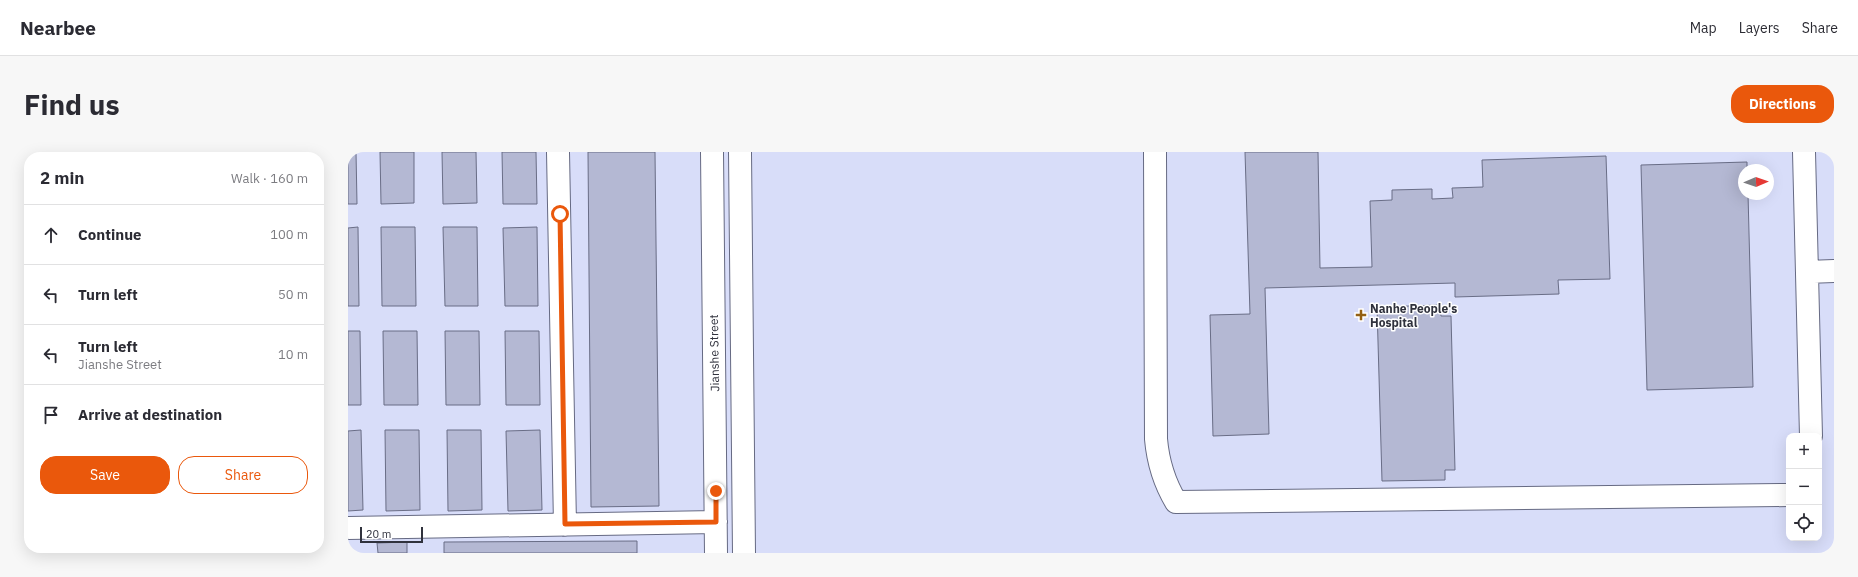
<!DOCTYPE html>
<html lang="en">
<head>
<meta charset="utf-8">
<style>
  body { margin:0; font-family:"IBM Plex Sans",sans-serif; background:#f7f7f7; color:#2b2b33 }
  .controls { position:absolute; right:12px; bottom:12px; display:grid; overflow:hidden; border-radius:8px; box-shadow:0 4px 16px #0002 }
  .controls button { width:36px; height:36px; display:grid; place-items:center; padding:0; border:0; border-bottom:1px solid #e1e1e2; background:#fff; color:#2b2b33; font:20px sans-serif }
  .compass { position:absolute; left:1390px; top:12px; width:36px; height:36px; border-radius:50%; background:#fff; box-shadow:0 4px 16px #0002; rotate:88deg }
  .scale { position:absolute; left:12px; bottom:10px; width:63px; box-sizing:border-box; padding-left:4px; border:2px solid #30323d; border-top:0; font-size:11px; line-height:14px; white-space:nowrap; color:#30323d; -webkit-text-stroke:3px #fff; paint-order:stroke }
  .stop { position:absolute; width:12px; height:12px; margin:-9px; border:3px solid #ea580c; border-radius:50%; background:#fff }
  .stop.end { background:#ea580c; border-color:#fff; box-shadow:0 1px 4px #0008 }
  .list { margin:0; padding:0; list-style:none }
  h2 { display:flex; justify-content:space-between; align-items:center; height:52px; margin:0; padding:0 16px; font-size:17px }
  h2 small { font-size:13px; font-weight:400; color:#7c7c81 }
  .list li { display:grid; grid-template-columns:26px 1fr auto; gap:12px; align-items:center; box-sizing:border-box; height:60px; padding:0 16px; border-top:1px solid #e1e1e2 }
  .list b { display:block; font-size:15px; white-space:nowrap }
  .list p { margin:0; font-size:13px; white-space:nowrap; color:#7c7c81 }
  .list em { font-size:13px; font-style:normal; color:#7c7c81 }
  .actions { display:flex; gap:8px; padding:12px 16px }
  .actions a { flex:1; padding:9px 0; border:1px solid #ea580c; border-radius:16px; text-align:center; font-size:14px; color:#ea580c }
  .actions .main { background:#ea580c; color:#fff }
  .icon { flex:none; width:22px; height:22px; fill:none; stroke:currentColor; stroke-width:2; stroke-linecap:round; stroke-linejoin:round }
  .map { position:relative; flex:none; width:1486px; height:401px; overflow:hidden; border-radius:16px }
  header { display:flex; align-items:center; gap:24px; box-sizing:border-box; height:56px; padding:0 20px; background:#fff; border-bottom:1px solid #e1e1e2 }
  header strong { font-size:19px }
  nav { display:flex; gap:22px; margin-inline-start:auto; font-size:14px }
  .intro { display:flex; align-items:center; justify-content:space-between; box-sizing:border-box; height:96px; padding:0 24px }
  h1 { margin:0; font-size:28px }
  .button { padding:10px 18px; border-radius:16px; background:#ea580c; color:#fff; font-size:14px; font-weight:700 }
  main { display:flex; gap:24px; padding:0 24px }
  aside { flex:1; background:#fff; border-radius:16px; box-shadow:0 4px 16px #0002 }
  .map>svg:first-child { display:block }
</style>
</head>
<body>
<header>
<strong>Nearbee</strong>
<nav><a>Map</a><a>Layers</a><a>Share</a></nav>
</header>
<div class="intro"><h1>Find us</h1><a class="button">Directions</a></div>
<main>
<aside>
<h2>2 min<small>Walk · 160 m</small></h2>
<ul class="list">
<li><svg class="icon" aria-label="ahead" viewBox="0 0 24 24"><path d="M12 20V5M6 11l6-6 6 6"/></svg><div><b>Continue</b></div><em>100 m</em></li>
<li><svg class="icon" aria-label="left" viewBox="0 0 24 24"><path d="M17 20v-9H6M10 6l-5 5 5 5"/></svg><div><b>Turn left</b></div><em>50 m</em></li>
<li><svg class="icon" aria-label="left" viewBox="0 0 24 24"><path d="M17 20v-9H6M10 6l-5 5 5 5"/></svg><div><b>Turn left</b><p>Jianshe Street</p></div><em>10 m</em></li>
<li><svg class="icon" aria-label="arrive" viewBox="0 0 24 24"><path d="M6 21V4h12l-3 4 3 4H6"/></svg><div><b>Arrive at destination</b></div></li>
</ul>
<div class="actions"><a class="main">Save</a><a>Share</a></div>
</aside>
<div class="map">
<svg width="1486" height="401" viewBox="0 0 1486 401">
  <rect width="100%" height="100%" fill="#d8ddf9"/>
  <path fill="#b4b8d3" stroke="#696d86" d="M0,0h8l1,52h-9z
    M32,0h34v51l-33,1z
    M94,0h34l1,51 -34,1z
    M154,0h34l1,52h-34z
    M240,0h67l4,354 -68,1z
    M897,0h73l2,116 52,-1 -2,-66 22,-1v-10l40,-1v10l21,-1 -1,-10 31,-1 -1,-27 124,-4 4,123 -52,1 1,14 -104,3v-14l-190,5 4,146 -56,2 -3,-121 40,-1z
    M1399,10v8h-3v24h4l5,193 -106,3 -6,-225z
    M10,75l1,79h-11v-78z
    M33,75h34l1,79h-34z
    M95,75h34l1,79h-33z
    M189,75l1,79h-33l-2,-78z
    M1092,153l1,11h10l4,154h-10v10l-63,1 -5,-174z
    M0,179h12l1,74h-13z
    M35,179h34l1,74h-34z
    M97,179h34l1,74h-34z
    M157,179h34l1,74h-34z
    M13,278l2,80 -15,1v-80z
    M37,278h34l1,80 -34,1z
    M99,278h34l1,80 -34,1z
    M192,278l2,80 -34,1 -2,-80z
    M289,389v12h-193v-11z
    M59,390v11h-29l-1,-10z"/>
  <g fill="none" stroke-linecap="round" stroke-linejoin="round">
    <g stroke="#666a83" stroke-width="24">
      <path id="minor" d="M210,0l7,373
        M364,0l4,401
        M392,0l4,401
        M807,0l1,287c2,23 8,43 20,63l613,-7
        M1456,0l7,284
        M1459,120l27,-1
        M0,376l368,-6"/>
    </g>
    <use href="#minor" stroke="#fff" stroke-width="22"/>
  </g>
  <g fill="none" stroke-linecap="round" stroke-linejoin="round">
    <path stroke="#ea580c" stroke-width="5" d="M212,62l5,310 151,-2v-31"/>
  </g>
  <path fill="#946014" stroke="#fff" stroke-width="1.5" d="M1011 157h4v4h4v4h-4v4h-4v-4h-4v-4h4z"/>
  <g text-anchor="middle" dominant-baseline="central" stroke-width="3" stroke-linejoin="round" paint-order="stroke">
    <g font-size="12" font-weight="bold" fill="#30323d" stroke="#fff" text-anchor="start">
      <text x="1022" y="156">Nanhe People's<tspan x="1022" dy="14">Hospital</tspan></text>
    </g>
    <g font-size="12" fill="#30323d" stroke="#fff">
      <text transform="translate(366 201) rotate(-91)">Jianshe Street</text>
    </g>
  </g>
</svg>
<div class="controls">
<button>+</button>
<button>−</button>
<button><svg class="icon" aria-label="locate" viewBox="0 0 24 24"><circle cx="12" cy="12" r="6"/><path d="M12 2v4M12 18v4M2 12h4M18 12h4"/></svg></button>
</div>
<svg class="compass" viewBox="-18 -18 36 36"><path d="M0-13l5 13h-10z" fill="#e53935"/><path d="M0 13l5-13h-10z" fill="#7c7c81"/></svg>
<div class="scale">20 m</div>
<div class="stop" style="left:212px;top:62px"></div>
<div class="stop end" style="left:368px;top:339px"></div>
</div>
</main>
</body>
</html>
